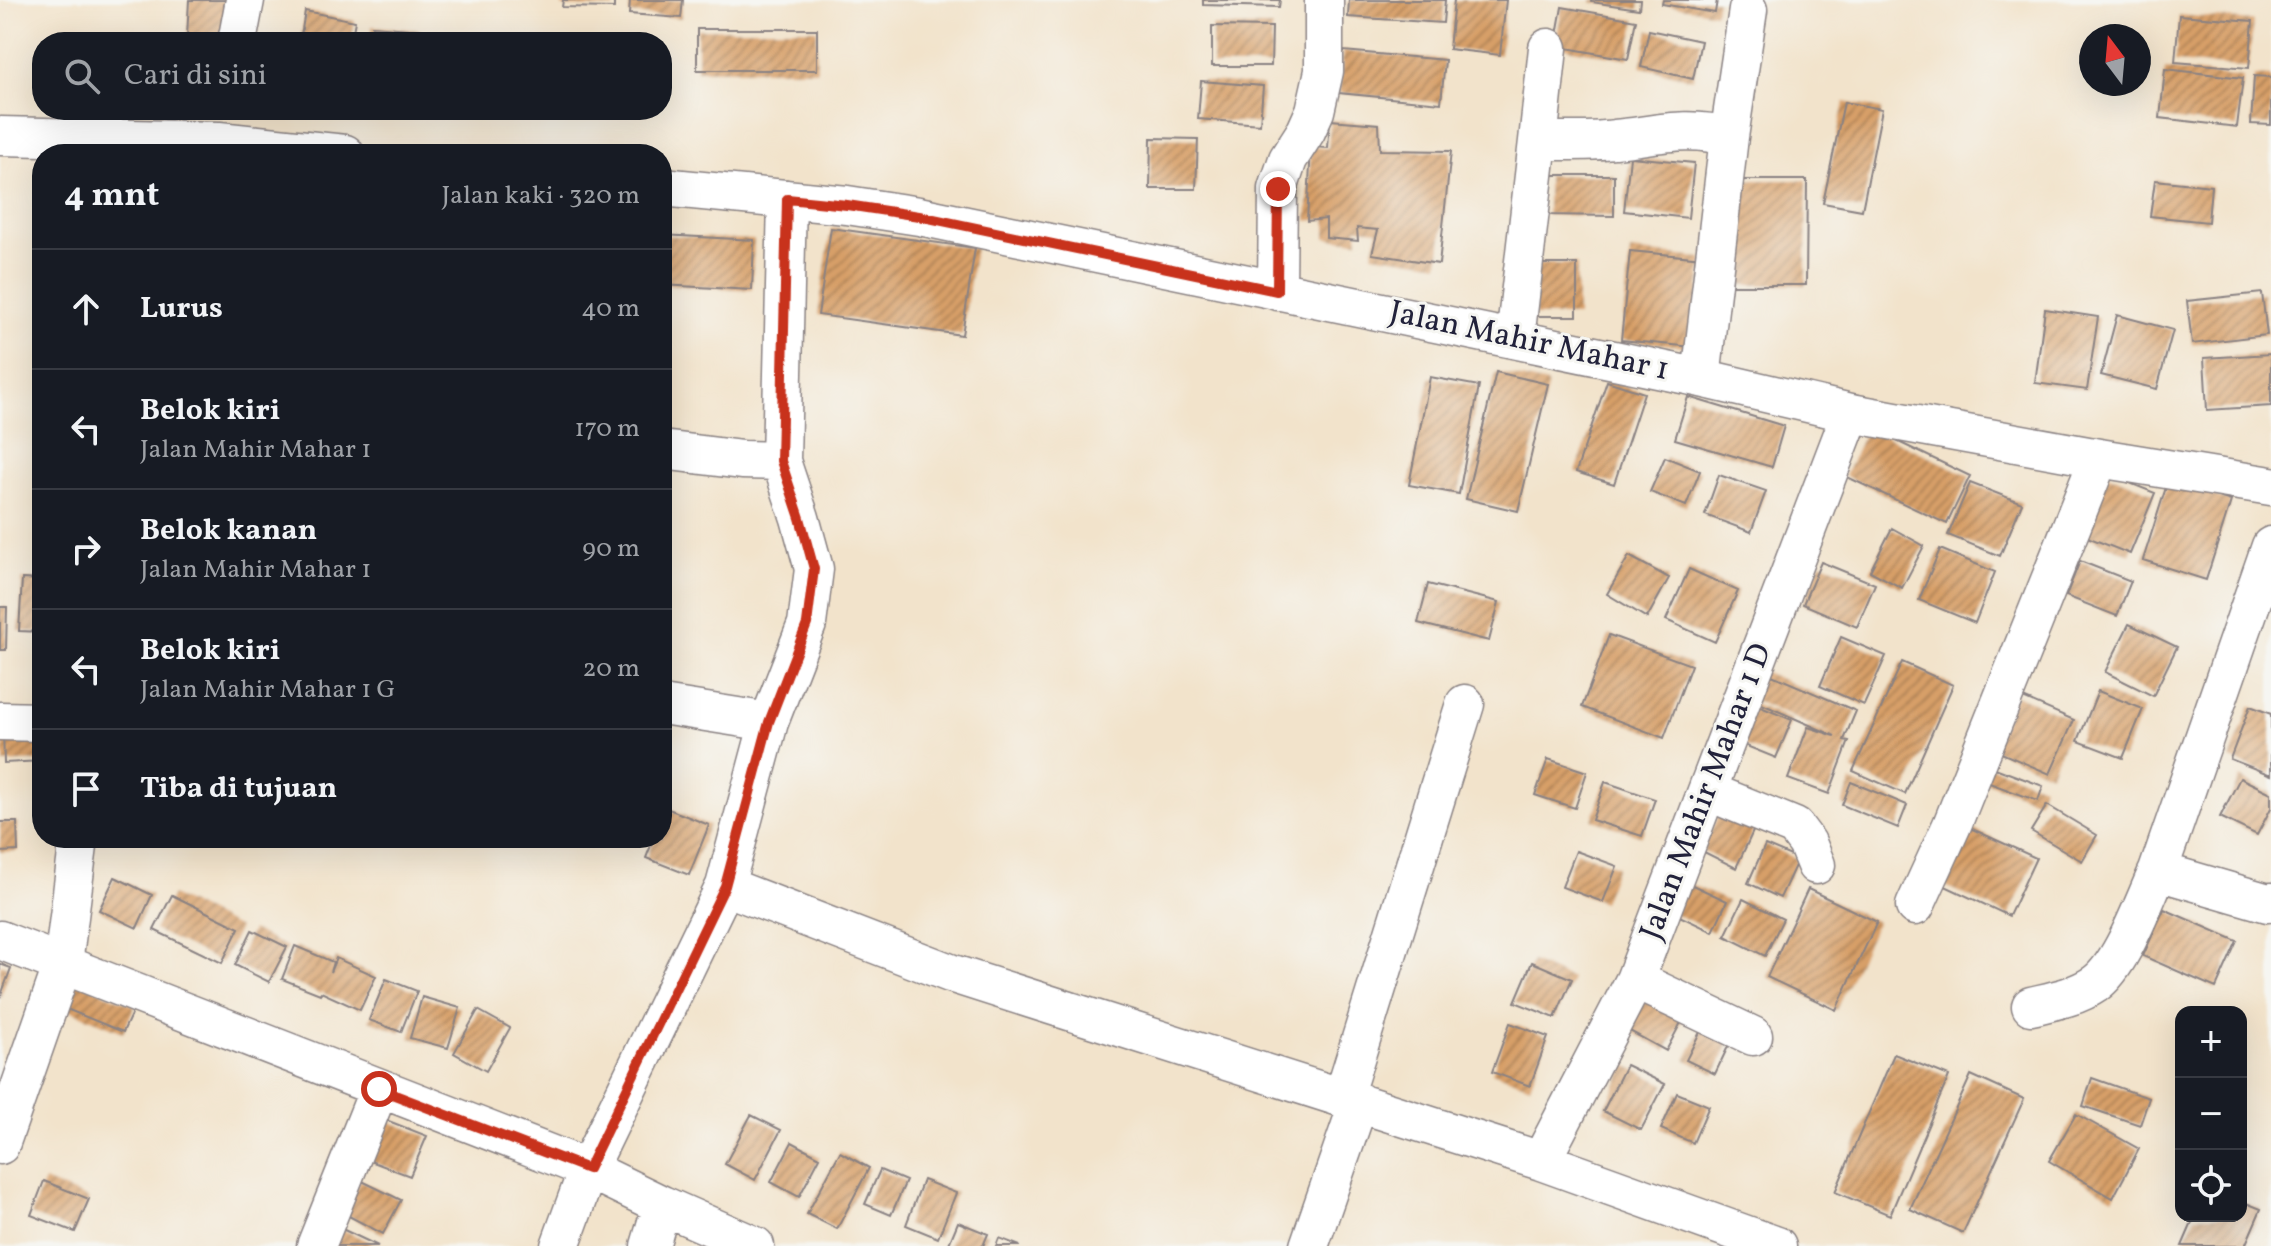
<!DOCTYPE html>
<html lang="id">
<head>
<meta charset="utf-8">
<style>
  body { margin:0; font-family:Vollkorn,serif; background:#20242c; color:#f1f3f6 }
  .controls { position:absolute; right:24px; bottom:24px; display:grid; overflow:hidden; border-radius:16px; box-shadow:0 8px 32px #0002 }
  .controls button { width:72px; height:72px; display:grid; place-items:center; padding:0; border:0; border-bottom:2px solid #363941; background:#171b24; color:#f1f3f6; font:40px sans-serif }
  .compass { position:absolute; left:2079px; top:24px; width:72px; height:72px; border-radius:50%; background:#171b24; box-shadow:0 8px 32px #0002; rotate:344deg }
  .stop { position:absolute; width:24px; height:24px; margin:-18px; border:6px solid #c8321e; border-radius:50%; background:#fff }
  .stop.end { background:#c8321e; border-color:#fff; box-shadow:0 2px 8px #0008 }
  .list { margin:0; padding:0; list-style:none }
  h2 { display:flex; justify-content:space-between; align-items:center; height:104px; margin:0; padding:0 32px; font-size:34px }
  h2 small { font-size:26px; font-weight:400; color:#9ea1a6 }
  .list li { display:grid; grid-template-columns:52px 1fr auto; gap:24px; align-items:center; box-sizing:border-box; height:120px; padding:0 32px; border-top:2px solid #363941 }
  .list b { display:block; font-size:30px; white-space:nowrap }
  .list p { margin:0; font-size:26px; white-space:nowrap; color:#9ea1a6 }
  .list em { font-size:26px; font-style:normal; color:#9ea1a6 }
  .icon { flex:none; width:44px; height:44px; fill:none; stroke:currentColor; stroke-width:2; stroke-linecap:round; stroke-linejoin:round }
  .map { position:relative; flex:none; width:2271px; height:1246px; overflow:hidden }
  .search { position:absolute; background:#171b24; box-shadow:0 8px 32px #0002; left:32px; top:32px; width:640px; height:88px; display:flex; align-items:center; gap:20px; box-sizing:border-box; padding:0 28px; border-radius:32px; color:#9ea1a6; font-size:30px }
  .panel { position:absolute; background:#171b24; box-shadow:0 8px 32px #0002; left:32px; top:144px; width:640px; height:704px; border-radius:32px }
  .map>svg:first-child { display:block }
</style>
</head>
<body>
<div class="map">
<svg width="2271" height="1246" viewBox="0 0 2271 1246">
  <defs>
    <pattern id="building-hatch" width="6" height="6" patternUnits="userSpaceOnUse" patternTransform="scale(2)"><rect width="6" height="6" fill="#d79f67"/><path d="M-1 1l2-2M0 6l6-6M5 7l2-2" fill="none" stroke="#ae8156"/></pattern>
  </defs>
  <rect width="100%" height="100%" fill="#f6f6f2"/>
  <filter id="ink" filterUnits="userSpaceOnUse"><feTurbulence type="fractalNoise" baseFrequency=".0125" numOctaves="2"/><feDisplacementMap in="SourceGraphic" scale="16" xChannelSelector="R" yChannelSelector="G"/><feConvolveMatrix kernelMatrix="1 2 1 2 8 2 1 2 1" color-interpolation-filters="sRGB"/></filter>
  <filter id="wash" filterUnits="userSpaceOnUse"><feTurbulence type="fractalNoise" baseFrequency=".006" numOctaves="4" result="noise"/><feDisplacementMap in="SourceGraphic" scale="32" xChannelSelector="R" yChannelSelector="G"/><feGaussianBlur stdDeviation="1.8" result="paint"/><feColorMatrix in="noise" values="0 0 0 0 0 0 0 0 0 0 0 0 0 0 0 0 0 1.4 0 .05"/><feComposite in="paint" operator="in"/></filter>
  <g filter="url(#wash)">
    <rect width="100%" height="100%" fill="#f2e3cb"/>
    <g id="blocks">
      <path fill="url(#building-hatch)" d="M189,0h39l7,40 -48,-3z
        M563,0h51v8l-52,-1z
        M630,0h53l-2,18 -52,-4z
        M1203,0h77l-1,7 -76,-2z
        M1349,0h96l-2,23 -95,-6z
        M1454,0h52l-6,55 -51,-6z
        M1591,0h49l-1,9 -48,-7z
        M1663,0h54l-2,13 -53,-9z
        M1562,7l74,13 -8,39 -73,-13z
        M305,11l50,10 -4,21h-51z
        M2179,15l74,6 -4,47 -74,-6z
        M372,26l49,4 -1,12h-49z
        M1212,26l60,1 -1,39h-59z
        M697,29h120v41h-120z
        M1649,30l52,11 -8,38 -52,-12z
        M1343,51l102,9 -4,43 -102,-10z
        M2165,69l78,9 -6,49 -77,-9z
        M2254,76l17,1v48l-20,-1z
        M1201,81l62,5 -3,38 -62,-5z
        M1844,102l38,7 -20,101 -39,-7z
        M1330,120l49,4 1,26 71,1 -12,113 -67,-10 6,-24 -21,-2 1,13 -32,-3v-19l-19,2 4,-74 17,1z
        M1151,138l47,1 -2,50h-46z
        M1630,157l64,6 -6,55 -64,-7z
        M1547,175h67v41l-67,-1z
        M1733,180h74l-1,105h-74z
        M2155,180l56,6 -3,36 -58,-6z
        M831,228l144,20 -13,87 -144,-20z
        M662,235l92,5 -2,50 -90,-5z
        M1630,251l73,7 -10,89 -72,-7z
        M1534,264h43v52h-42z
        M2262,293l5,42 -75,9 -5,-43z
        M2045,309l53,8 -11,73 -52,-7z
        M2117,315l56,15 -16,59 -56,-14z
        M2271,354v52l-64,4 -3,-52z
        M1496,372l52,12 -30,127 -52,-12z
        M1430,377l49,9 -20,108 -50,-9z
        M1607,381l37,12 -30,91 -38,-12z
        M1688,397l96,29 -12,41 -97,-28z
        M1867,427l103,49 -23,48 -102,-48z
        M1665,457l35,14 -14,35 -36,-14z
        M2102,472l53,21 -25,61 -53,-21z
        M1719,475l47,16 -15,41 -46,-17z
        M2168,481l63,20 -25,79 -63,-20z
        M1970,483l52,20 -22,53 -52,-21z
        M1892,528l32,18 -22,42 -32,-17z
        M1940,549l55,23 -20,51 -56,-23z
        M1629,556l40,22 -22,40 -40,-24z
        M2080,561l51,20 -14,35 -51,-20z
        M1821,562l54,22 -18,43 -54,-23z
        M1689,569l49,22 -23,51 -49,-22z
        M22,579l20,1v52l-23,-1z
        M1428,584l71,18 -10,39 -71,-18z
        M0,607h7l-1,43h-6z
        M2129,624l48,23 -24,49 -48,-24z
        M1609,635l82,30 -27,73 -82,-31z
        M1841,637l45,19 -22,49 -44,-19z
        M1902,662l51,23 -48,109 -52,-23z
        M1760,670l96,41 -12,29 5,1 -20,53 -41,-15 20,-52 27,9 -87,-38z
        M2098,691l45,18 -20,49 -45,-17z
        M2016,695l58,25 -24,54 -58,-25z
        M1751,703l41,17 -16,38 -42,-17z
        M2250,706l21,8v61l-41,-16z
        M41,728l1,33 -38,2 -1,-34z
        M1548,759l39,13 -12,36 -40,-13z
        M1987,765l56,21 -5,15 -57,-21z
        M2240,778l31,15v15l-14,27 -37,-18z
        M1605,782l50,17 -13,37 -50,-16z
        M1851,782l56,23 -9,23 -56,-23z
        M2047,805l50,30 -15,26 -51,-30z
        M666,808l43,17 -20,50 -43,-17 8,-20h8v-19z
        M1720,811l35,16 -19,41 -34,-17z
        M0,822h17l1,29 -18,1z
        M1970,828l66,30 -27,58 -66,-31z
        M1765,845l33,14 -18,39 -32,-15z
        M1576,851l41,15 -14,36 -41,-15z
        M115,877l37,18 -15,33 -38,-18z
        M1688,883l39,18 -14,31 -40,-19z
        M1808,889l69,33 -41,88 -69,-33z
        M172,895l67,33 -17,35 -68,-33z
        M1743,899l40,20 -18,37 -40,-20z
        M2164,909l73,32 -21,47 -73,-32z
        M252,930l35,17 -18,35 -34,-17z
        M295,946l38,16 -3,10 6,-14 40,18 -16,34 -39,-18 -1,2 -38,-15z
        M1532,962l40,17 -17,39 -40,-16z
        M0,964l11,4 -11,30z
        M71,979l64,27 -12,26 -64,-26z
        M386,979l31,12 -16,41 -32,-12z
        M1647,992l39,21 -20,38 -40,-22z
        M422,997l38,11 -12,40 -38,-10z
        M478,1010l32,18 -24,43 -32,-18z
        M1706,1020l28,14 -19,40 -29,-14z
        M1510,1023l38,14 -18,49 -38,-14z
        M1894,1054l55,22 -59,139 -55,-23z
        M1626,1065l39,19 -24,46 -38,-19z
        M1971,1075l53,24 -61,134 -53,-24z
        M2092,1078l57,20 -9,27 -57,-19z
        M1677,1093l32,13 -16,37 -32,-14z
        M2076,1114l63,35 -26,49 -64,-37z
        M751,1115l30,15 -26,50 -30,-16z
        M386,1120l41,16 -17,40 -40,-15z
        M792,1142l28,15 -21,40 -28,-15z
        M840,1152l29,16 -32,61 -30,-15z
        M880,1170l26,11 -15,34 -26,-11z
        M360,1180l41,20 -18,34 -40,-21z
        M923,1180l33,13 -18,45 -32,-13z
        M44,1181l45,18 -14,33 -44,-17z
        M2241,1201l20,8 -16,37h-63l13,-30h46z
        M958,1222l30,12 -5,12h-35z
        M342,1229l36,17h-45z
        M999,1238l21,8h-24z"/>
    </g>
  </g>
  <g filter="url(#ink)">
    <use href="#blocks" fill-opacity="0" stroke="#8a8283" stroke-width="2"/>
    <g fill="none" stroke-linecap="round" stroke-linejoin="round">
      <g stroke="#8a8283" stroke-width="41">
        <path id="street" d="M237,42l8,-42
          M0,136l219,5 126,13
          M1729,137l19,-127
          M1538,141l10,-93
          M662,187l185,18 72,11 782,162 150,35 248,45 172,28
          M1277,291l1,-102 10,-30 18,-28 9,-20 9,-40v-71
          M1515,339l23,-198c26,0 52,1 77,-2 41,-4 73,-14 114,-2l-28,241
          M662,450l80,10 39,1
          M2271,546l-113,325 110,32 3,-1
          M662,705l107,17
          M0,721l42,1
          M1707,791l88,36 12,16 9,22
          M725,886l225,87 591,188 236,85
          M1915,906l37,-81 147,-367
          M0,940l588,229 74,36 93,41
          M1635,980l118,56
          M2031,1006c21,-5 45,-9 64,-22 27,-19 48,-81 63,-113
          M1343,1097l122,-393
          M0,1145l63,-181 16,-126
          M1541,1161l94,-181 216,-567
          M316,1246l63,-157
          M560,1246l28,-77 137,-283 44,-164 38,-98 7,-55 -14,-51 -19,-57 6,-262
          M650,1246l12,-41
          M1309,1246l50,-144"/>
      </g>
      <use href="#street" stroke="#fff" stroke-width="38"/>
    </g>
  </g>
  <g fill="none" stroke-linecap="round" stroke-linejoin="round" filter="url(#ink)">
    <path stroke="#c8321e" stroke-width="10" d="M379,1089l209,80 137,-283 44,-164 38,-98 7,-55 -14,-51 -19,-57 6,-262 60,6 72,11 358,75 1,-102"/>
  </g>
  <g text-anchor="middle" dominant-baseline="central" stroke-width="6" stroke-linejoin="round" paint-order="stroke">
    <g font-size="32" fill="#22223b" stroke="#f6f6f2">
      <text transform="translate(1529 342) rotate(12)">Jalan Mahir Mahar 1</text>
      <text transform="translate(1707 792) rotate(-69)">Jalan Mahir Mahar 1 D</text>
    </g>
  </g>
</svg>
<div class="controls">
<button>+</button>
<button>−</button>
<button><svg class="icon" aria-label="locate" viewBox="0 0 24 24"><circle cx="12" cy="12" r="6"/><path d="M12 2v4M12 18v4M2 12h4M18 12h4"/></svg></button>
</div>
<svg class="compass" viewBox="-18 -18 36 36"><path d="M0-13l5 13h-10z" fill="#e53935"/><path d="M0 13l5-13h-10z" fill="#9ea1a6"/></svg>
<div class="stop" style="left:379px;top:1089px"></div>
<div class="stop end" style="left:1278px;top:189px"></div>
<div class="search"><svg class="icon" aria-label="search" viewBox="0 0 24 24"><circle cx="10" cy="10" r="6"/><path d="M15 15l6 6"/></svg>Cari di sini</div>
<section class="panel">
<h2>4 mnt<small>Jalan kaki · 320 m</small></h2>
<ul class="list">
<li><svg class="icon" aria-label="ahead" viewBox="0 0 24 24"><path d="M12 20V5M6 11l6-6 6 6"/></svg><div><b>Lurus</b></div><em>40 m</em></li>
<li><svg class="icon" aria-label="left" viewBox="0 0 24 24"><path d="M17 20v-9H6M10 6l-5 5 5 5"/></svg><div><b>Belok kiri</b><p>Jalan Mahir Mahar 1</p></div><em>170 m</em></li>
<li><svg class="icon" aria-label="right" viewBox="0 0 24 24"><path d="M7 20v-9h11M14 6l5 5-5 5"/></svg><div><b>Belok kanan</b><p>Jalan Mahir Mahar 1</p></div><em>90 m</em></li>
<li><svg class="icon" aria-label="left" viewBox="0 0 24 24"><path d="M17 20v-9H6M10 6l-5 5 5 5"/></svg><div><b>Belok kiri</b><p>Jalan Mahir Mahar 1 G</p></div><em>20 m</em></li>
<li><svg class="icon" aria-label="arrive" viewBox="0 0 24 24"><path d="M6 21V4h12l-3 4 3 4H6"/></svg><div><b>Tiba di tujuan</b></div></li>
</ul>
</section>
</div>
</body>
</html>
